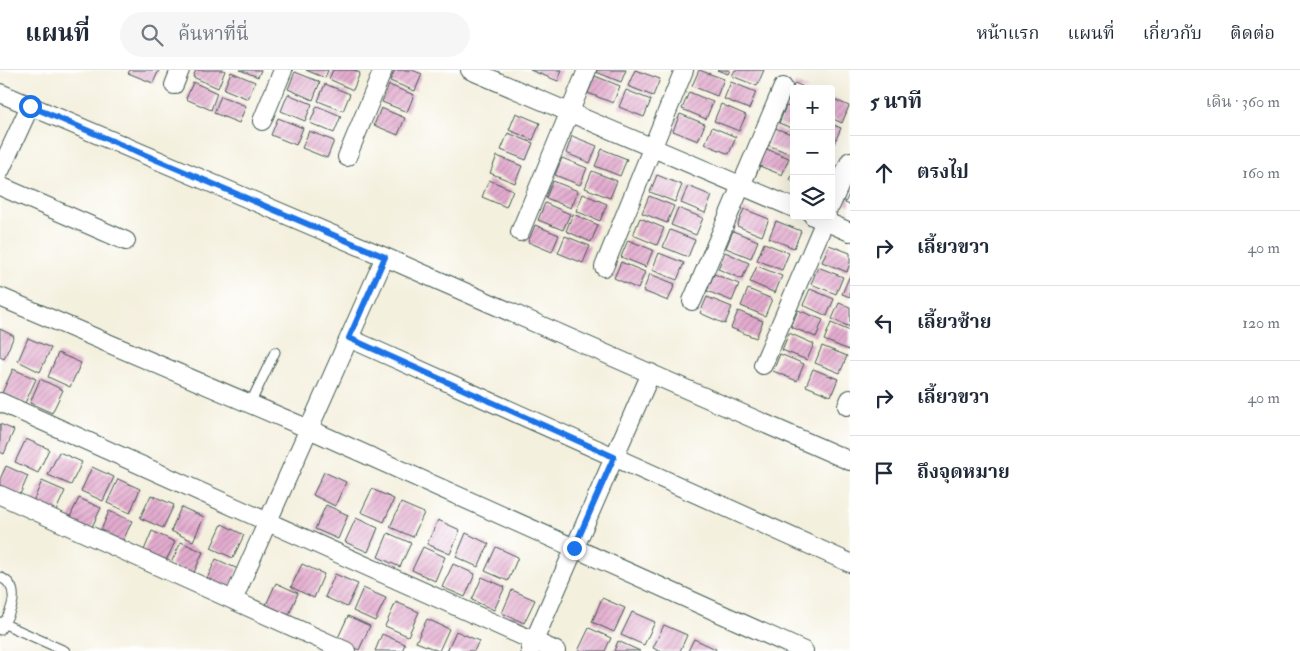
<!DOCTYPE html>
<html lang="th">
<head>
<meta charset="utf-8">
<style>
  body { margin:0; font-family:"IM FELL Double Pica","Noto Serif Thai",serif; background:#f6f6f7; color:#1f2937 }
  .controls { position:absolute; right:15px; top:15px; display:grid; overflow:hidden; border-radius:5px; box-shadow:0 5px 20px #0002 }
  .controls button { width:45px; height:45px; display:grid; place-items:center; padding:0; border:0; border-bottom:1px solid #e0e1e3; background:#fff; color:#1f2937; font:25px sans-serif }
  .stop { position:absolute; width:15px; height:15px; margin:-11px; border:4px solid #1a73e8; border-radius:50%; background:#fff }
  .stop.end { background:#1a73e8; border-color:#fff; box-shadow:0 1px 5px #0008 }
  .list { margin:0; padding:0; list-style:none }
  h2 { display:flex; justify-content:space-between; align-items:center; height:65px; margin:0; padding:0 20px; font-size:21px }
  h2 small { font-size:16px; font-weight:400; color:#747a83 }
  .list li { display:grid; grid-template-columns:32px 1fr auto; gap:15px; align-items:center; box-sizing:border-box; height:75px; padding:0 20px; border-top:1px solid #e0e1e3 }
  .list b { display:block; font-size:19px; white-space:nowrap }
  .list em { font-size:16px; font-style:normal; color:#747a83 }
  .icon { flex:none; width:28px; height:28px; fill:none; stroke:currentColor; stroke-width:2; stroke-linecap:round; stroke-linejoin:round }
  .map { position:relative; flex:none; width:850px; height:581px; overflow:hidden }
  header { display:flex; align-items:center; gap:30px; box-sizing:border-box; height:70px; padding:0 25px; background:#fff; border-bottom:1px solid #e0e1e3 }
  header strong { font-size:24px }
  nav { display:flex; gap:28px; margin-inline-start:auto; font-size:18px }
  .search { width:350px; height:45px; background:#f6f6f7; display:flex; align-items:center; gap:12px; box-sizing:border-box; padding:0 18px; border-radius:28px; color:#747a83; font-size:19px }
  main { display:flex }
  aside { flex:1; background:#fff }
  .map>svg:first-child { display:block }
</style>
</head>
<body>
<header>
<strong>แผนที่</strong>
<div class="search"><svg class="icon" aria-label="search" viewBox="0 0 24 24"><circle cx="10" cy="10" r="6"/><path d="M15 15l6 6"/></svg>ค้นหาที่นี่</div>
<nav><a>หน้าแรก</a><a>แผนที่</a><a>เกี่ยวกับ</a><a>ติดต่อ</a></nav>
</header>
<main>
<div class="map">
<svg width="850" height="581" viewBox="0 0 850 581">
  <defs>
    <pattern id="building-hatch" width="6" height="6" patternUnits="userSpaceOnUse" patternTransform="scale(1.25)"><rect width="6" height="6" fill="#e4accf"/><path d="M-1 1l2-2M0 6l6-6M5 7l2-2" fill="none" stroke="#b88da9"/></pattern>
  </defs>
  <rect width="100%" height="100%" fill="#fff"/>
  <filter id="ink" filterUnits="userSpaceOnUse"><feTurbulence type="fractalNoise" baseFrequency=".02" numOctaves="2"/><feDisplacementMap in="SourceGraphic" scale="10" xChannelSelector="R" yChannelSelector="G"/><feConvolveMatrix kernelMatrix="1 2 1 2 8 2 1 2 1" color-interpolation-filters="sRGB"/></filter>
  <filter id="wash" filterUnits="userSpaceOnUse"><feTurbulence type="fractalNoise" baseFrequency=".0096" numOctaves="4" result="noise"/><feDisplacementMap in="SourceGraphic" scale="20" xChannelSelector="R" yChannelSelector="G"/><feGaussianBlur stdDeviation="1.12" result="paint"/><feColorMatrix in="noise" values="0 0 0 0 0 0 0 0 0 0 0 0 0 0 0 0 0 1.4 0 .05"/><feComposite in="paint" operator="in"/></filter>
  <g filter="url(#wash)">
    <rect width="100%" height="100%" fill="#f4f0de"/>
    <g id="blocks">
      <path fill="url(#building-hatch)" d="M130,0h29l-6,13 -25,-10z
        M196,0h28l1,1 -7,17 -25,-11z
        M240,0h21l-3,7z
        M306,0h22l-3,8z
        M333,0h21l6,3 -7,17 -24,-11z
        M395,0h17l10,4 -7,17 -25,-10z
        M530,0h32l-4,11z
        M597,0h29l-5,12 -25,-10z
        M635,0l25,9 -7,17 -25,-10z
        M699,0l25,9 -7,17 -25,-10z
        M717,0h13l-2,4z
        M735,0h29l-7,16 -25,-10z
        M231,2l24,10 -7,17 -24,-10z
        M295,2l25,10 -7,18 -25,-11z
        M595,6l25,10 -7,17 -25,-10z
        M193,12l24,11 -6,17 -25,-11z
        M731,12l25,10 -7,17 -25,-10z
        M795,13l13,6h-14v14l-7,-3z
        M325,14l25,10 -7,17 -25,-10z
        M389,15l25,10 -7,17 -25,-10z
        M626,20l25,10 -7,17 -25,-10z
        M689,22l24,10 -7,17 -24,-10z
        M288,24l24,10 -7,17 -24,-10z
        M221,26l25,10 -7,17 -25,-10z
        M831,28l18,8 -7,17 -11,-5z
        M721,34l25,11 -7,16 -25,-10z
        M317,36l24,10 -7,17 -24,-10z
        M786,36l8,3v20l-15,-6z
        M381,38l24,10 -7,17 -24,-10z
        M516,43l24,10 -7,17 -24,-10z
        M680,44l25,10 -7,17 -25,-10z
        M278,48l25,10 -7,17 -25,-10z
        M831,54l10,4 -7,16 -3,-1z
        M712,57l24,10 -7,17 -24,-10z
        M775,58l19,7 -1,20 -25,-10z
        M309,61l25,10 -7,17 -25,-10z
        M508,63l25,10 -7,17 -25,-10z
        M572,66l25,10 -7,17 -24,-10z
        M764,78l25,10 -7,17 -25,-10z
        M602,79l25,10 -7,17 -25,-10z
        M497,86l25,10 -7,17 -25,-10z
        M562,88l25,10 -7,17 -25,-10z
        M794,100v12l-4,-2z
        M592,101l25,10 -7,17 -25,-10z
        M657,105l25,10 -7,17 -25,-10z
        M489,110l24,10 -7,17 -24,-10z
        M553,111l25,10 -7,17 -25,-10z
        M688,116l24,10 -7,17 -24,-10z
        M850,122v13l-5,-2z
        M583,124l24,10 -7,17 -24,-10z
        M649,126l25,10 -7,17 -25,-10z
        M545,133l25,11 -7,16 -25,-10z
        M678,138l25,10 -7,17 -25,-10z
        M744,139l25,10 -7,17 -25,-10z
        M573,144l25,11 -7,17 -25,-11z
        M640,148l24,10 -7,17 -24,-10z
        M776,151l25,10 -7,17 -25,-10z
        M535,155l24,10 -7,17 -24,-10z
        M670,160l25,10 -7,17 -25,-10z
        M733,161l25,10 -7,17 -25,-10z
        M565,166l25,10 -7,17 -25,-10z
        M628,170l25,10 -7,17 -25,-10z
        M764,173l25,10 -7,17 -25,-10z
        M829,175l21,8v10l-3,9 -25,-10z
        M725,182l24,11 -7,16 -24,-10z
        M659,183l25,10 -7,17 -25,-10z
        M621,192l24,10 -7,17 -24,-11z
        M757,196l25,10 -7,17 -25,-11z
        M818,197l25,10 -7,17 -25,-10z
        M650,204l25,10 -7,17 -25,-10z
        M714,204l25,10 -7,17 -25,-10z
        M850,205v22l-8,-3z
        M748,219l24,10 -7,17 -24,-10z
        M810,219l24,10 -7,17 -24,-11z
        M707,227l25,10 -7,17 -25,-11z
        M839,233l11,4v20l-18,-8z
        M798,240l25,10 -7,17 -25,-10z
        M738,241l25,10 -7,17 -25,-10z
        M831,253l19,8 -1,19 -25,-10z
        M0,259l14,7 -10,23 -4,-2z
        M789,263l25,11 -7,16 -25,-10z
        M28,268l23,10 -11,24 -22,-11z
        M822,276l25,10 -7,17 -25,-10z
        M58,283l23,10 -11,24 -22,-10z
        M780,284l24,10 -7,17 -24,-10z
        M13,299l23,10 -11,24 -23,-10z
        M813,299l25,10 -7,17 -25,-10z
        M40,309l23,11 -11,23 -22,-10z
        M0,354l14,6 -10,24 -4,-2z
        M26,369l23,10 -11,24 -23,-11z
        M59,382l23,10 -11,23 -23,-10z
        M6,396l22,10 -10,23 -18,-7v-13z
        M92,397l22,10 -11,24 -22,-10z
        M324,402l22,10 -11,24 -22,-11z
        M118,409l22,10 -10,24 -23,-10z
        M42,411l23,10 -11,24 -22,-11z
        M372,419l22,10 -10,23 -23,-10z
        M151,425l23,10 -11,23 -23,-10z
        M79,428l22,10 -11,23 -22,-10z
        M401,433l23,10 -11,24 -23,-10z
        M326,435l22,10 -10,24 -23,-10z
        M181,437l23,10 -11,24 -22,-10z
        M109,441l23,10 -11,24 -22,-10z
        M356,448l22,10 -10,24 -23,-10z
        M438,450l22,10 -10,24 -23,-10z
        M222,454l22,11 -11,23 -22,-10z
        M152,461l23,11 -11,23 -22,-10z
        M388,463l23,10 -11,24 -22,-10z
        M466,463l23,11 -11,23 -22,-10z
        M181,472l22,10 -10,23 -23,-10z
        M423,477l22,10 -10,24 -23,-11z
        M496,477l22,10 -10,24 -23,-10z
        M216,489l22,10 -10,24 -23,-10z
        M302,494l22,10 -10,24 -23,-11z
        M453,494l22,10 -10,23 -23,-10z
        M335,504l23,10 -11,23 -22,-10z
        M482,507l23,10 -11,23 -22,-10z
        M276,513l22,10 -10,24 -23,-10z
        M363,518l23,10 -11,23 -22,-10z
        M512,520l23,10 -11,23 -22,-10z
        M602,528l23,10 -11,24 -22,-10z
        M396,532l23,10 -11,24 -23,-10z
        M632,542l23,10 -11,23 -23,-10z
        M348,546l22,10 -11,24 -22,-10z
        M427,549l22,10 -10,22 -23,-9z
        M664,555l23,10 -7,16h-21l-6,-3z
        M589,558l22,10 -6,13h-27z
        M456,561l23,10 -5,10h-27z
        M382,564l23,10 -3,7h-27z
        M694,569l22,10 -1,2h-27z
        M618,571l22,10h-26z"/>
    </g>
  </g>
  <g filter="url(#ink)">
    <use href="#blocks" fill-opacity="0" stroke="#3f584e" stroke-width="1"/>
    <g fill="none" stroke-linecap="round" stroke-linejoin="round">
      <g stroke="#3f584e" stroke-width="11">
        <path id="lane" d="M250,334l25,-52
          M0,507c24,11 10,37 0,53
          M0,552l65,29"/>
      </g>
      <g stroke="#3f584e" stroke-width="20">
        <path id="street" d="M470,0l324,138
          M174,15l6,-15
          M0,23l385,164 465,204
          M262,51l21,-51
          M347,87l36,-87
          M0,101l30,-65
          M0,116l126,55
          M831,135l19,-44
          M813,146l37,16
          M520,162l67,-162
          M604,197l80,-197
          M0,227l309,132 495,222
          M692,231l91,-214
          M349,268l501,225
          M763,295l64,-149
          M0,332l556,249
          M847,336l3,-7
          M0,425l346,156
          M233,530l152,-343
          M530,580l121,-277"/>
      </g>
      <use href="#lane" stroke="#fff" stroke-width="9"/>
      <use href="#street" stroke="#fff" stroke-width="18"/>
    </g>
  </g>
  <g fill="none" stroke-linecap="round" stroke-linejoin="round" filter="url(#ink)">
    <path stroke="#1a73e8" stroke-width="6" d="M30,36l355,151 -36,81 265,119 -40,91"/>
  </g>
</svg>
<div class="controls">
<button>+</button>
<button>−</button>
<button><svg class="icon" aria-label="layers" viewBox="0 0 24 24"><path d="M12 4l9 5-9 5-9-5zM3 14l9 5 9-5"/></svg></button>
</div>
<div class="stop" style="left:30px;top:36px"></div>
<div class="stop end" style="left:574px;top:478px"></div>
</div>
<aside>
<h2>5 นาที<small>เดิน · 360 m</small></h2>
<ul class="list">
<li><svg class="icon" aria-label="ahead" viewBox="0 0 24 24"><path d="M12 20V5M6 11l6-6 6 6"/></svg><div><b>ตรงไป</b></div><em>160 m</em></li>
<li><svg class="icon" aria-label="right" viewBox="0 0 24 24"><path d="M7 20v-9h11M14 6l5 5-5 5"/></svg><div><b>เลี้ยวขวา</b></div><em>40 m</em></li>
<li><svg class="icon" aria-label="left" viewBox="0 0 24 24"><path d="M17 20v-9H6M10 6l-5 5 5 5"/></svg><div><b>เลี้ยวซ้าย</b></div><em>120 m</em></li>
<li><svg class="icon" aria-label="right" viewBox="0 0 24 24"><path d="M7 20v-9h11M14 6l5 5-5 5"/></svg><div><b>เลี้ยวขวา</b></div><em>40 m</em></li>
<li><svg class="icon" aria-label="arrive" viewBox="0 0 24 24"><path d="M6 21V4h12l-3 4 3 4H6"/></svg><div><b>ถึงจุดหมาย</b></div></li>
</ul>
</aside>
</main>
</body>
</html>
